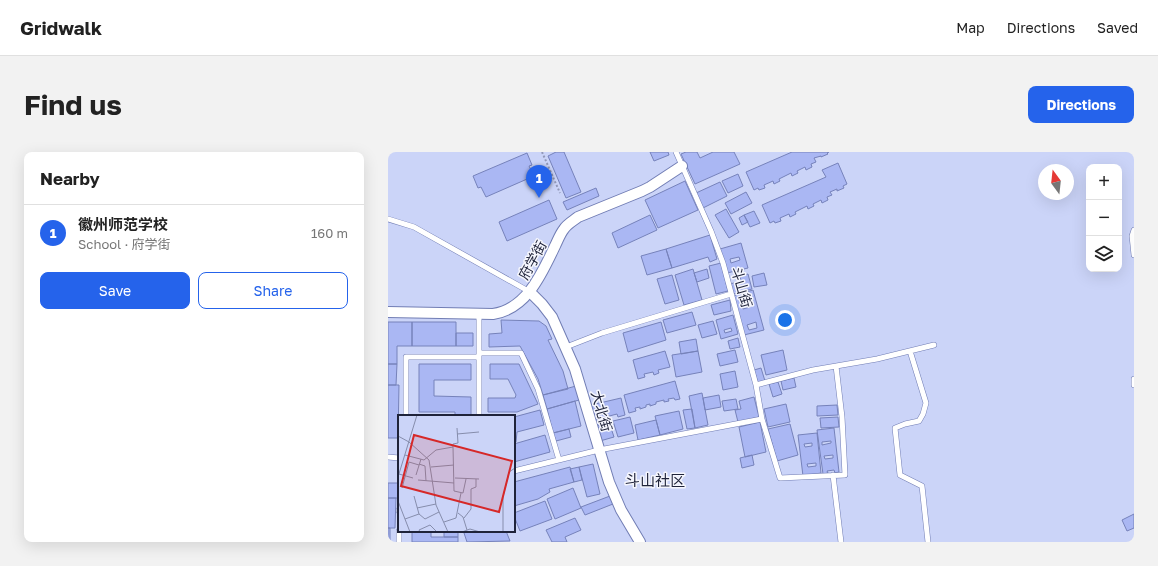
<!DOCTYPE html>
<html lang="en">
<head>
<meta charset="utf-8">
<style>
  body { margin:0; font-family:"Golos Text","Noto Sans SC",sans-serif; background:#f2f2f2; color:#222 }
  .controls { position:absolute; right:12px; top:12px; display:grid; overflow:hidden; border-radius:8px; box-shadow:0 4px 16px #0002 }
  .controls button { width:36px; height:36px; display:grid; place-items:center; padding:0; border:0; border-bottom:1px solid #e0e0e0; background:#fff; color:#222; font:20px sans-serif }
  .compass { position:absolute; left:650px; top:12px; width:36px; height:36px; border-radius:50%; background:#fff; box-shadow:0 4px 16px #0002; rotate:345deg }
  .you { position:absolute; left:397px; top:168px; width:14px; height:14px; margin:-10px; border:3px solid #fff; border-radius:50%; background:#1a73e8; box-shadow:0 0 0 6px #1a73e833 }
  .badge { display:grid; place-items:center; width:26px; height:26px; border-radius:50%; background:#2563eb; color:#fff; font-size:13px; font-weight:700 }
  .pin { position:absolute; translate:-50% -33px; filter:drop-shadow(0 1px 2px #0008) }
  .pin::after { content:''; position:absolute; top:21px; width:14px; height:12px; background:inherit; clip-path:polygon(0 0,100% 0,50% 100%) }
  .list { margin:0; padding:0; list-style:none }
  h2 { display:flex; justify-content:space-between; align-items:center; height:52px; margin:0; padding:0 16px; font-size:17px }
  h2 small { font-size:13px; font-weight:400; color:#767676 }
  .list li { display:grid; grid-template-columns:26px 1fr auto; gap:12px; align-items:center; box-sizing:border-box; height:56px; padding:0 16px; border-top:1px solid #e0e0e0 }
  .list b { display:block; font-size:15px; white-space:nowrap }
  .list p { margin:0; font-size:13px; white-space:nowrap; color:#767676 }
  .list em { font-size:13px; font-style:normal; color:#767676 }
  .actions { display:flex; gap:8px; padding:12px 16px }
  .actions a { flex:1; padding:9px 0; border:1px solid #2563eb; border-radius:8px; text-align:center; font-size:14px; color:#2563eb }
  .actions .main { background:#2563eb; color:#fff }
  .icon { flex:none; width:22px; height:22px; fill:none; stroke:currentColor; stroke-width:2; stroke-linecap:round; stroke-linejoin:round }
  .map { position:relative; flex:none; width:746px; height:390px; overflow:hidden; border-radius:8px }
  header { display:flex; align-items:center; gap:24px; box-sizing:border-box; height:56px; padding:0 20px; background:#fff; border-bottom:1px solid #e0e0e0 }
  header strong { font-size:19px }
  nav { display:flex; gap:22px; margin-inline-start:auto; font-size:14px }
  .intro { display:flex; align-items:center; justify-content:space-between; box-sizing:border-box; height:96px; padding:0 24px }
  h1 { margin:0; font-size:28px }
  .button { padding:10px 18px; border-radius:8px; background:#2563eb; color:#fff; font-size:14px; font-weight:700 }
  main { display:flex; gap:24px; padding:0 24px }
  aside { flex:1; background:#fff; border-radius:8px; box-shadow:0 4px 16px #0002 }
  .map>svg:first-child { display:block }
</style>
</head>
<body>
<header>
<strong>Gridwalk</strong>
<nav><a>Map</a><a>Directions</a><a>Saved</a></nav>
</header>
<div class="intro"><h1>Find us</h1><a class="button">Directions</a></div>
<main>
<aside>
<h2>Nearby<small></small></h2>
<ul class="list">
<li><span class="badge">1</span><div><b>徽州师范学校</b><p>School · 府学街</p></div><em>160 m</em></li>
</ul>
<div class="actions"><a class="main">Save</a><a>Share</a></div>
</aside>
<div class="map">
<svg width="746" height="390" viewBox="0 0 746 390">
  <rect width="100%" height="100%" fill="#cbd4f8"/>
  <path fill="#aab7f3" stroke="#7682ba" fill-rule="evenodd" d="M168,0h8l17,40 -15,6 -18,-42z
    M262,0h18l1,3 -15,6z
    M298,0h11l3,6 13,-6h21l6,12 -45,20 -14,-30z
    M404,0h37l-2,1 1,1 -7,3v-1l-7,2 2,4 -5,2 1,3 -6,3 -1,-3 -8,4 1,2 -6,3 -1,-3 -12,6 1,2 -6,3 -1,-3 -9,4 1,3 -6,2 -1,-2 -4,2 -8,-18z
    M139,1l5,12 -3,1 5,10 -48,21 -5,-10 -3,1 -5,-12z
    M450,11l9,21 -4,2 1,2 -7,3v-2l-7,3 2,3 -5,2 1,3 -6,3 -1,-3 -8,4 1,2 -6,3 -1,-3 -12,6 1,2 -6,3 -1,-3 -9,4 1,3 -6,2 -1,-2 -4,2 -8,-18 64,-28 -4,-7z
    M350,22l5,12 -15,7 -6,-12z
    M297,29l13,29 -40,18 -13,-28z
    M332,30l7,14 -24,12 -7,-15z
    M208,36l3,8 -32,14 -4,-8z
    M358,40l6,11 -21,11 -6,-11z
    M161,48l8,19 -50,22 -8,-19z
    M338,57l13,23 -10,6 -14,-23z
    M366,59l6,12 -10,4 -6,-12z
    M262,63l7,15 -39,18 -6,-15z
    M356,63l4,7 -6,3 -3,-7z
    M322,83l7,24 -7,3 -2,-5 -36,11 -6,-19z
    M353,91l7,25 -21,5 -7,-24zM351,105l1,3 -9,3 -1,-4z
    M278,97l6,19 -25,7 -6,-19z
    M333,111l7,28 -12,3 -7,-28z
    M305,117l9,31 -18,5 -9,-30z
    M319,117l2,9 -12,4 -3,-9z
    M376,121l3,12 -13,2 -2,-11z
    M360,122l4,15 -19,5 -3,-10 11,-3 -1,-5z
    M284,123l7,25 -14,4 -8,-25z
    M365,138l11,40 -20,5 -11,-39zM362,152v3l-7,2 -1,-3zM368,170l1,6 -8,2 -2,-5z
    M342,148l1,11 -17,4 -3,-10z
    M304,160l4,13 -29,8 -4,-13z
    M345,163l5,19 -17,5 -5,-19zM343,176l1,3 -7,2 -1,-3z
    M113,168l38,1 7,5 6,13 -4,1 15,31 5,18 -25,6 -5,-16 -18,-33 -31,1v-13l13,-1z
    M325,169l4,13 -15,4 -4,-13z
    M0,170h24v24h-15v18h-9z
    M24,170h44v24h-44z
    M273,170l5,18 -38,12 -5,-19z
    M68,181h17v13h-17z
    M350,186l2,9 -10,2 -2,-8z
    M308,187l2,12 -17,3 -2,-12z
    M347,198l3,12 -18,4 -3,-12z
    M395,198l4,20 -21,5 -5,-20z
    M277,199l5,16 -12,3 1,3 -5,2 -1,-3 -9,2 1,3 -7,2 -5,-19z
    M310,199l4,21 -26,5 -4,-22z
    M0,212h9l-1,21h-8z
    M31,212h52v16h-37v16l37,1v19h-16v-4h-36z
    M102,212h29l19,40 -21,8h-29v-14h27l1,-3 -8,-16h-18z
    M373,216l4,13 -7,2 -4,-13z
    M347,219l3,16 -15,3 -3,-16z
    M406,226l2,9 -13,3 -2,-9z
    M287,229l5,18 -5,1 -1,-2 -6,1 1,2 -5,1v-2l-8,2v2l-6,2v-2l-4,1v2l-6,2v-2l-5,1 1,3 -7,2 -5,-18z
    M390,230l4,12 -9,3 -4,-13z
    M0,233h11l-1,53h-10z
    M188,234l3,14 -32,9 -4,-14z
    M314,241l6,32 -13,3 -6,-32z
    M331,243l2,12 -16,3 -2,-12z
    M366,245l5,20 -21,5 -3,-12 6,-1 -2,-8z
    M233,246l4,17 -7,2 -1,-3 -23,6 -3,-15z
    M348,247l2,10 -14,2 -2,-10z
    M187,249l6,25 -28,7 -6,-24z
    M398,252l4,18 -22,5 -4,-18z
    M449,253l1,10 -21,1v-10z
    M304,257l3,19 -8,1 -4,-19z
    M152,258l4,15 -27,7 -1,10h-2v-25z
    M291,259l4,18 -23,6 -5,-19z
    M242,265l4,16 -16,4 -5,-16z
    M450,265l1,10 -18,1 -1,-10z
    M268,268l4,15 -22,5 -3,-15z
    M221,270l5,15 -14,4 -4,-15z
    M372,270l6,30 -21,5 -6,-30z
    M402,272l8,31 -21,6 -9,-32z
    M446,276l5,44 -4,1 -1,-3 -7,1 1,2 -5,1 -6,-44zM443,289v2l-9,2v-3zM445,303v3l-8,1 -1,-3z
    M181,277l2,8 -15,4 -3,-8z
    M429,281l4,40 -18,3 -5,-41zM424,291v3l-7,1 -1,-3zM428,311v3l-8,1 -1,-3z
    M157,283l5,17 -36,10v-18z
    M364,303l2,10 -12,3 -2,-10z
    M205,312l7,30 -13,3 -8,-30z
    M182,315l4,15 -25,7 1,3 -12,7 -24,7v-24z
    M191,315l3,13 -8,2 -4,-13z
    M0,331h11v15h-11z
    M185,336l8,20 -26,11 -8,-20z
    M222,344l3,8 -28,11 -4,-8z
    M0,346h8l-1,30h-7z
    M157,349l7,18 -32,12 -6,-15v-3z
    M746,362v14l-7,3 -5,-11z
    M187,366l6,12 -16,7 2,5h-15l-6,-12z
    M0,376h2v14h-2z
    M24,379h19v6h27v5h-46z
    M56,379h14v6h-14z
    M82,379h36l4,10 -43,1 -3,-9z"/>
  <g fill="none" stroke-linecap="round" stroke-linejoin="round">
    <g stroke="#717db4" stroke-width="6">
      <path id="service" d="M288,0l35,79 12,32 33,122 6,34 18,59 65,-3 -3,-58 -6,-51
        M0,67l26,8 116,65
        M746,78l-2,6 2,19
        M91,161v103
        M178,195l36,-14 129,-39
        M522,199l16,52 -3,11 -4,7 -14,3 -10,4 5,47 22,11 6,56
        M91,201h42l17,36 21,71
        M746,227v6
        M368,233l57,-15 64,-11 57,-14
        M18,264v-59h73
        M0,305l11,1
        M126,319l85,-21 163,-31
        M445,323l8,67
        M11,358v1
        M11,379v11"/>
    </g>
    <g stroke="#717db4" stroke-width="12">
      <path id="minor" d="M142,140l12,12 10,13 23,52 34,113 12,28 19,32
        M0,160l105,2c34,-5 49,-41 62,-68 3,-6 5,-12 9,-17 3,-5 9,-8 14,-12l64,-26 8,-4 32,-21"/>
    </g>
    <path stroke="#9198b8" stroke-width="2" stroke-dasharray="2 2" stroke-linecap="butt" d="M154,0l18,41"/>
    <use href="#service" stroke="#fff" stroke-width="5"/>
    <use href="#minor" stroke="#fff" stroke-width="10"/>
  </g>
  <g text-anchor="middle" dominant-baseline="central" stroke-width="3" stroke-linejoin="round" paint-order="stroke">
    <g font-size="14" fill="#1f233a" stroke="#f5f6fd">
      <text transform="translate(144 108) rotate(-61)">府学街</text>
      <text transform="translate(354 135) rotate(74)">斗山街</text>
      <text transform="translate(214 259) rotate(74)">大北街</text>
    </g>
    <g font-size="15" fill="#1f233a" stroke="#f5f6fd">
      <text x="267" y="328">斗山社区</text>
    </g>
  </g>
  <g transform="translate(10 263)">
    <rect width="117" height="117" fill="#cbd4f8"/>
    <path fill="none" stroke="#868dac" stroke-width="1" d="M59,19l22,-2M0,21l11,6M11,27l20,18 7,45 12,27M55,32l1,44 9,2 3,-14M55,32v-3l5,-1 -1,-15M7,40l19,5 12,-10 17,-3M21,49l6,2 1,15M33,52l23,-2M1,59l14,4M18,60l5,-16M0,62l19,-62M57,63l24,1M20,65l36,3M4,73l7,-26 10,3M16,81l5,18M0,86l12,31M19,93l19,-4M60,98l5,4 4,13M66,103l7,-9v-20l5,-2v-8M7,104l14,-5 6,5 14,-7M46,107l12,-4 5,-25M22,117l-1,-2 11,-5 7,7M64,117l8,-3 10,3M105,117v-35l6,-25 6,-4"/>
    <path fill="#d62828" fill-opacity="0.15" stroke="#d62828" stroke-width="2" d="M16,20l98,26 -13,51 -98,-26z"/>
    <rect width="117" height="117" fill="none" stroke="#1f233a" stroke-width="2"/>
  </g>
</svg>
<div class="controls">
<button>+</button>
<button>−</button>
<button><svg class="icon" aria-label="layers" viewBox="0 0 24 24"><path d="M12 4l9 5-9 5-9-5zM3 14l9 5 9-5"/></svg></button>
</div>
<svg class="compass" viewBox="-18 -18 36 36"><path d="M0-13l5 13h-10z" fill="#e53935"/><path d="M0 13l5-13h-10z" fill="#767676"/></svg>
<div class="you"></div>
<div class="pin badge" style="left:151px;top:46px">1</div>
</div>
</main>
</body>
</html>
